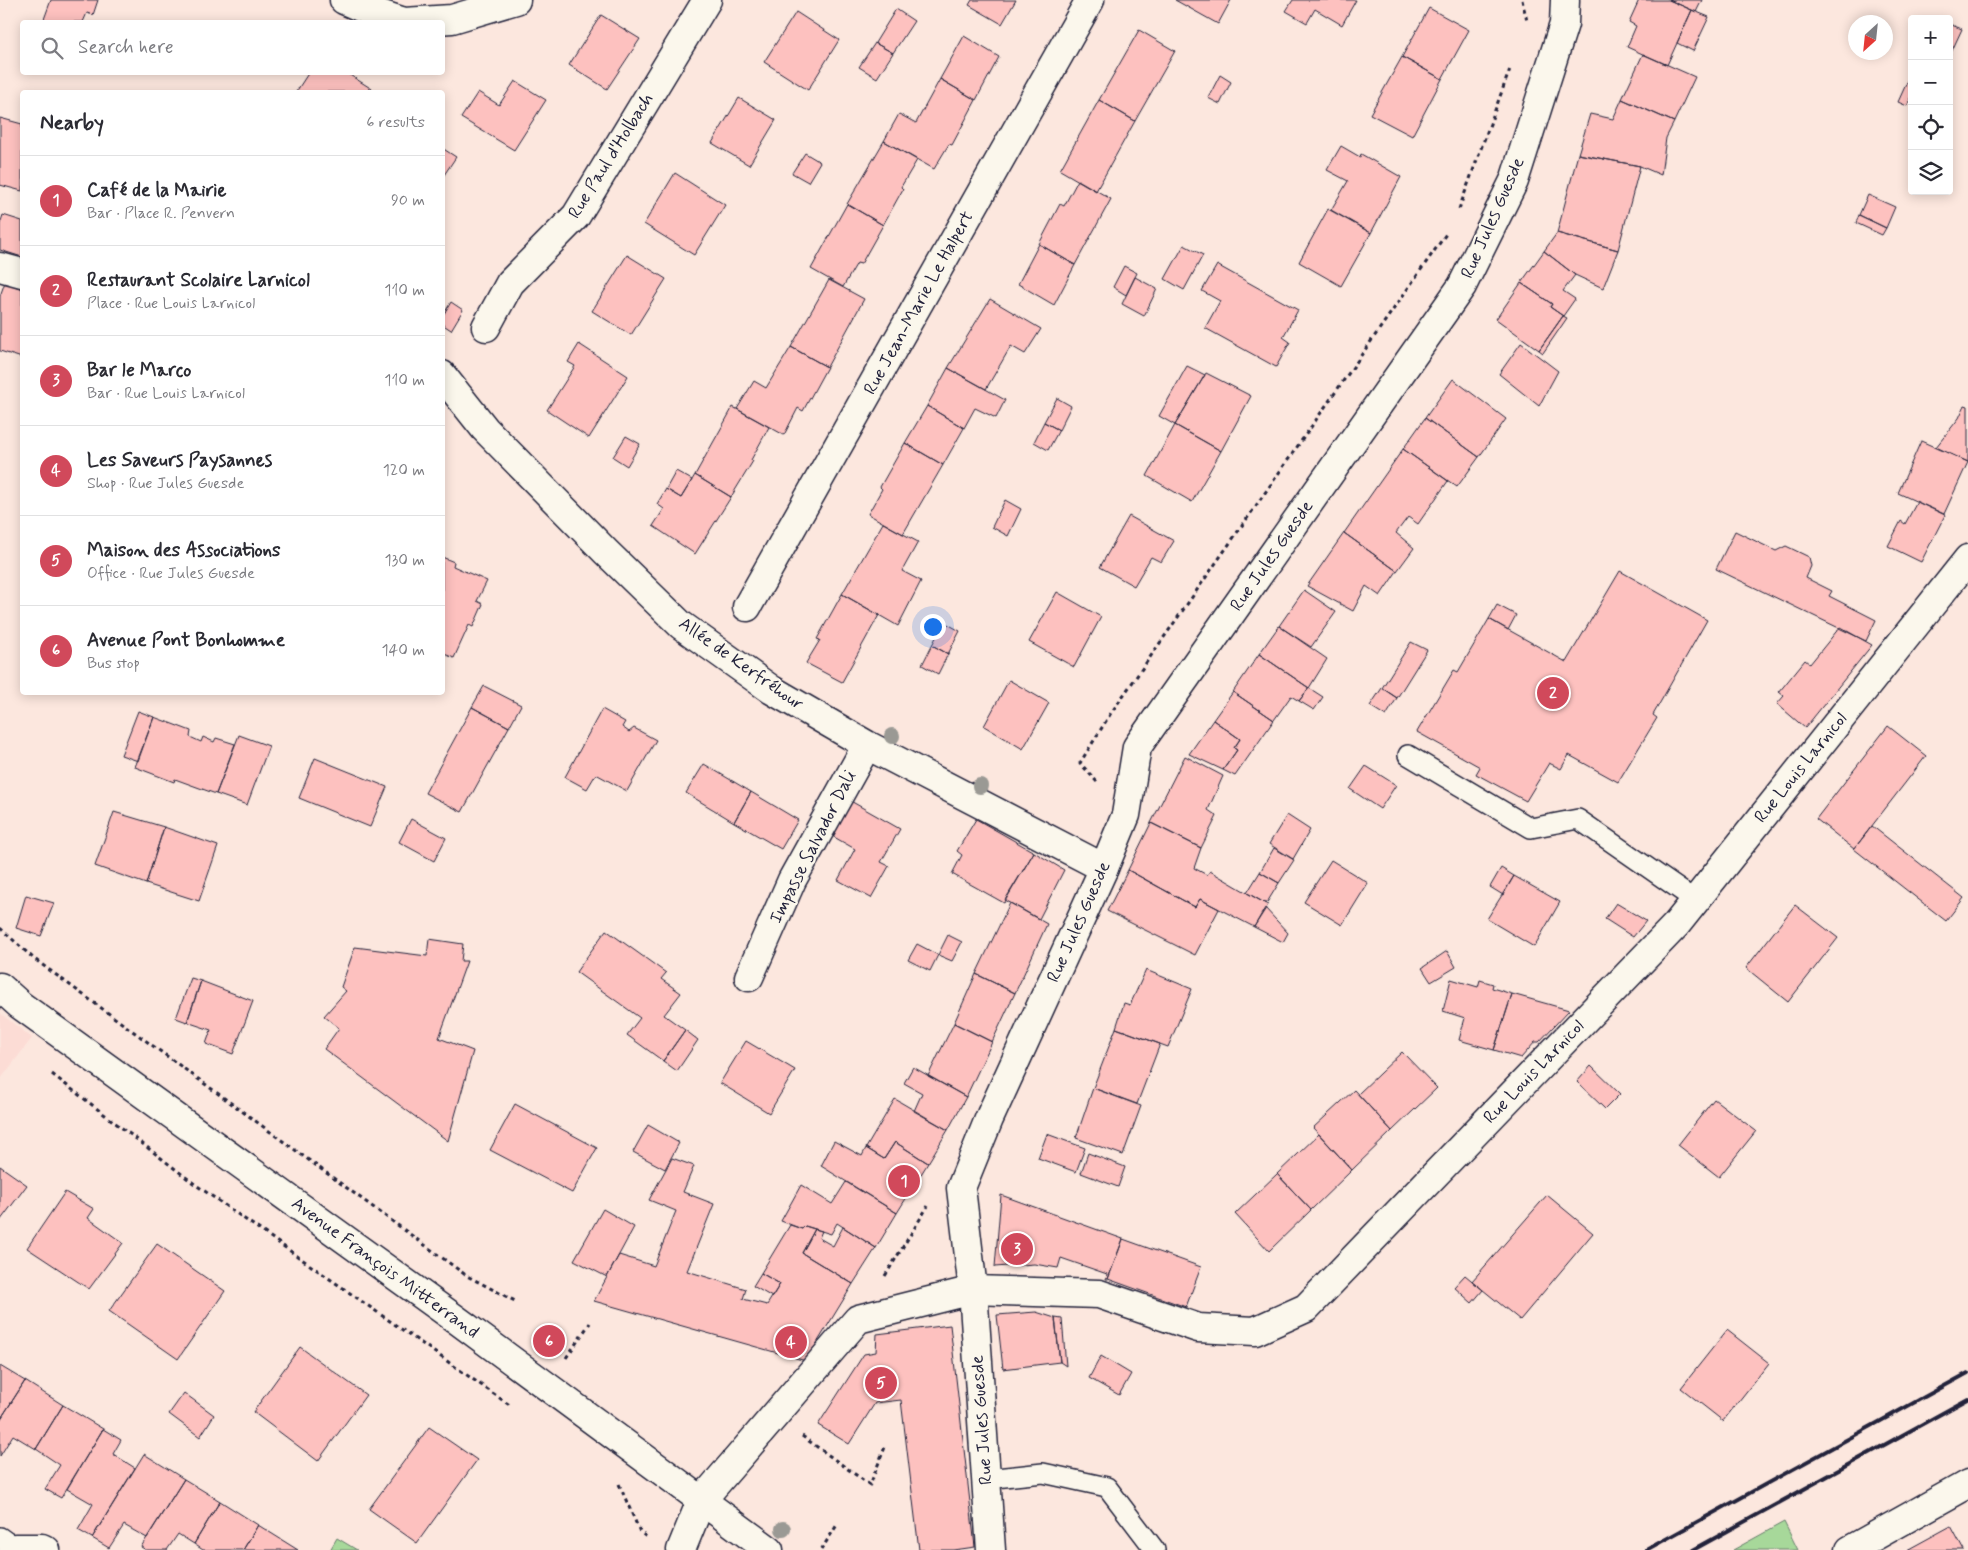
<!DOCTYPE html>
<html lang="en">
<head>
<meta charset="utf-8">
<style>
  body { margin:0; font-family:Mynerve,sans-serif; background:#f7f7f7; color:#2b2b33 }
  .controls { position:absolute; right:15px; top:15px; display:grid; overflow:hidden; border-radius:5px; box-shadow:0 2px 12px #0003 }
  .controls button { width:45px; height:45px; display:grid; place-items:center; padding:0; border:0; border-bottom:1px solid #e1e1e2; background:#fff; color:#2b2b33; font:25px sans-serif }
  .compass { position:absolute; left:1848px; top:15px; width:45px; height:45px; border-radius:50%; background:#fff; box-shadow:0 2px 12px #0003; rotate:207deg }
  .you { position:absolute; left:932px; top:626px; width:18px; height:18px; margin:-12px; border:4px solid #fff; border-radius:50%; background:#1a73e8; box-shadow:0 0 0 8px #1a73e833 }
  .badge { display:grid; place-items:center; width:32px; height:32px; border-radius:50%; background:#d1495b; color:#fff; font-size:16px; font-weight:700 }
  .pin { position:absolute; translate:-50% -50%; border:2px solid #fff; box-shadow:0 1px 5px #0006 }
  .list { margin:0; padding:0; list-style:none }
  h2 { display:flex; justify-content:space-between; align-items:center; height:65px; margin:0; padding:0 20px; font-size:21px }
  h2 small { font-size:16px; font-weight:400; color:#7c7c81 }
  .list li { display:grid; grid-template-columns:32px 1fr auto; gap:15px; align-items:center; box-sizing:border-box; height:90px; padding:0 20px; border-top:1px solid #e1e1e2 }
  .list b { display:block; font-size:19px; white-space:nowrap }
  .list p { margin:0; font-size:16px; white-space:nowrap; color:#7c7c81 }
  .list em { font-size:16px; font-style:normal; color:#7c7c81 }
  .icon { flex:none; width:28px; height:28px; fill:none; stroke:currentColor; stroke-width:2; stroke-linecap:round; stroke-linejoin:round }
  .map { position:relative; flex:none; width:1968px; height:1550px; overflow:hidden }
  .search { position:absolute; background:#fff; box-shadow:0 2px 12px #0003; left:20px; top:20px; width:425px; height:55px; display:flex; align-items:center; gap:12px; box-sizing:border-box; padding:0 18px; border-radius:5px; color:#7c7c81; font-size:19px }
  .panel { position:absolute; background:#fff; box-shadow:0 2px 12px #0003; left:20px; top:90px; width:425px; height:605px; border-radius:5px }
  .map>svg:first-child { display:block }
</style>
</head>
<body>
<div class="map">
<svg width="1968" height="1550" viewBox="0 0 1968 1550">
  <rect width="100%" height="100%" fill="#fce7de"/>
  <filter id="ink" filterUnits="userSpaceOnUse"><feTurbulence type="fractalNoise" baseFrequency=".02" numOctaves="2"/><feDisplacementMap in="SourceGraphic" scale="10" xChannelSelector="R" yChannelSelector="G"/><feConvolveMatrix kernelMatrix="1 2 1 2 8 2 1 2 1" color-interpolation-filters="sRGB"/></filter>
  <g filter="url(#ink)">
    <path fill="#fcdcd5" d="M0,1013l32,25 -32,42z"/>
    <path fill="#a7d89a" stroke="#647d6a" d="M1784,1522l14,28h-65z
      M337,1538l20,12h-27z"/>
    <path fill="#fdc1bf" stroke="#22223b" d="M51,0h47l-5,15 -6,-2 -4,9h-40z
      M972,0h44l-14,24 -33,-19z
      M1175,0h56l-13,24z
      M1293,0h63l-14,25 -27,-16 -8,14 -21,-12z
      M1639,0h30l23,10 -25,55 -40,-18 9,-21 -7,-4z
      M1669,0h33l-6,12z
      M1429,8l40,22 -27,49 -40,-22z
      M896,9l18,12 -21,32 -18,-10z
      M1692,10l17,7 -16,34 -16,-8z
      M796,12l43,28 -31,50 -44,-28z
      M601,15l39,24 -33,50 -38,-24z
      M1949,24l13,5 -13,28z
      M1139,30l36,21 -40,70 -36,-21z
      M964,36l35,21 -23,43 -36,-21z
      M875,43l18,10 -16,25 -18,-11z
      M1643,54l52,23 -21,45 -52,-23z
      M1402,57l40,22 -30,57 -42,-22z
      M1912,71v25l-5,10 -9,-4z
      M309,72h36l27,17 -2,3h-74z
      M1220,75l11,7 -11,22 -12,-6z
      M940,79l36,21 -24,45 -3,-1 -15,25 -50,-28 15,-27 17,9z
      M515,81l31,19 -32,50 -53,-32 17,-26 21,13z
      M739,98l37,22 -27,45 -37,-22z
      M1622,99l52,23 -8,16 -5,37 -21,-9 -62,-12 12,-40 23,5z
      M1099,100l36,21 -39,70 -36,-21z
      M0,118l22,6v67l-22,-6z
      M884,141l33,19 -16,27 2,2 -20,36 -36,-21z
      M1341,146l19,11 1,-3 40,23 -30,56 -40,-23 17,-29 -21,-11z
      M442,148l14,9 -14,21z
      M805,153l15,9 -12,20 -16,-9z
      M1578,154l62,12 -22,84 -61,-17z
      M675,173l50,32 -31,50 -50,-31z
      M1078,180l33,19 -36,66 -36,-21 21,-40 4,2z
      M1868,195l27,12 -9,21 -27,-13z
      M847,204l36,21 -22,39 -4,-1 -14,24 -32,-18z
      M1328,209l43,24 -30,53 -42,-24z
      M3,215l19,6v36l-22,-7v-26z
      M1859,215l27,13 -4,7 -26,-12z
      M1557,233l61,17 -15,38 -28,-13 -31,-24z
      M1039,244l36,21 -21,40 -36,-21z
      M1184,245l19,10 -19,35 -19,-11z
      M1544,251l31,24 -12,16 12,8 -12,17 -13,-9 2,-3 -31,-21z
      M627,255l39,24 -35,56 -39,-24z
      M1217,265l81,45 -15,27 7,5 -14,25 -71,-39 15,-27 -18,-10z
      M1124,266l13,7 -11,22 -13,-8z
      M1135,277l22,12 -13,27 -22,-12z
      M829,280l35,19 -37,68 -36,-20z
      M5,282l17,7v69l-22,-7v-55z
      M1521,283l31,21 -2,3 13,9 -24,34 -43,-31z
      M990,299l51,30 -16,25 -14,-8 -25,43 -38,-21z
      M451,302l12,8 -12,20 -9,-6v-7z
      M1563,316l4,2 -24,35 -4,-3z
      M1521,343l37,28 -19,35 -40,-32z
      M579,344l49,32 -39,62 -42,-28 28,-44 -7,-4z
      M791,347l36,20 -24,44 -5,-3 -14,27 -47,-26 17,-28 12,7z
      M1187,366l18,9 -30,50 -16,-9z
      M948,368l57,32 -9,18 -21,-10 -11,20 -37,-22z
      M1206,373l45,23 -30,55 -46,-26z
      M1453,379l53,40 -27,38 -54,-39z
      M1057,398l14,8 -12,24 -15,-8z
      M1965,405l3,1v56l-32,-15 23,-29z
      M927,406l37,22 -21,37 -38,-22z
      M733,407l36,20 -18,33 2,1 -22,36 -36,-22z
      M1425,418l54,39 -22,30 -54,-38z
      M1044,422l15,8 -11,20 -14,-8z
      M1175,425l46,26 -29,51 -45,-26z
      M626,436l14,8 -13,22 -14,-9z
      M1921,441l47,21 -24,52 -46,-21z
      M905,443l38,22 -40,69 -35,-20 14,-25 -2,-2z
      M1403,449l45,32 -30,43 -10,-7 -12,16 18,15 -17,23 -53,-38z
      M676,471l16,9 -11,18 -15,-9z
      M695,475l36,22 -36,57 -42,-28 11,-17 -7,-5 9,-15 15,9z
      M1005,500l16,9 -13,27 -16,-9z
      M1917,502l28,13 -24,47 -33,-16 13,-25 4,3z
      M1129,516l45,25 -13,21 -10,-5 -17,29 -34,-19z
      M883,523l35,19 -16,29 19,10 -23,45 -56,-32z
      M1735,531l41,20 10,-5 23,11 2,9 -5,12 26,13 -3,5 47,24 -10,21 -150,-72z
      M1344,533l53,38 -17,25 -14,-10 -13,25 -46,-25z
      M442,557l12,5 -1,4 34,15 -10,20 6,3 -10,23 -4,-2 -15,33 -12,-5z
      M1620,571l87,49 -54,95 4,3 -39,64 -49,-27 -8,14 -12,-6 -23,38 -50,-27 4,-7 -63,-35 37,-62 4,2 31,-53 77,43z
      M1304,590l32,22 -25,35 -32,-21z
      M1057,592l44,25 -27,50 -45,-25z
      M842,594l37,21 -37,67 -36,-19 14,-23 -3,-1z
      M1497,605l19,10 -8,15 -19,-11z
      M944,622l16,9 -12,23 -16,-9z
      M1279,626l48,33 -18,29 -50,-34z
      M1840,627l32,18 -67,83 -28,-24 7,-8 -5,-4 26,-32 5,4z
      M1411,642l16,8 -30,48 -15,-10z
      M932,645l16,9 -10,20 -16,-9z
      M1259,654l50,34 -10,13 -8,-5 -17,24 -41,-28z
      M1009,680l40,23 -26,46 -39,-23z
      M484,686l37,19 -12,22 -37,-20z
      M1309,688l14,9 -9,13 -15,-9z
      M1382,688l15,10 -11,18 -16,-10z
      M1233,692l41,28 -39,56 -12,-6 14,-20 -3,-2 6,-9 -27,-19z
      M472,707l37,20 -47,85 -37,-19z
      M602,709l23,13 -3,5 7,5 5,-4 22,12 -29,51 -31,-17 -9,15 -22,-12z
      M138,711l16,6 -16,44 -17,-6z
      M154,717l37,14 -1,6 11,5 2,-5 11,5 2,-4 19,6 -19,50 -41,-15 -1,3 -39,-15z
      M1213,720l27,19 -6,9 3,2 -14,20 -34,-16z
      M1888,726l38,30 -72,93 -38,-30z
      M239,735l30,11 -22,59 -31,-11z
      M1185,756l38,20 -15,34 9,6 -16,32 -50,-25z
      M315,758l72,29 -17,40 -71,-29z
      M704,764l47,28 -17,30 -48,-29z
      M1366,766l30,19 -16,24 -30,-20z
      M751,792l47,28 -17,29 -47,-27z
      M847,799l53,30 -19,33 8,4 -18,32 -33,-18 17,-31 -28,-16z
      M114,812l50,15 -18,57 -51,-18z
      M1287,815l23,15 -17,29 -24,-15z
      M411,819l35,19 -12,23 -35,-19z
      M976,819l58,33 -30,51 -52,-29 10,-19 -5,-4z
      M1151,823l50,25 -7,20 13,7 3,-4 58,34 -14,22 -54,-28 -5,8 -67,-37z
      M1872,826l92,72 -18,23 -92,-72z
      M164,827l54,19 -19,55 -53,-17z
      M1274,848l20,12 -15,23 -19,-11z
      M1034,852l30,18 -25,49 -34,-19z
      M1331,860l37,23 -26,42 -38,-23z
      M1501,868l13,8 -11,19 -13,-8z
      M1128,870l67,37 5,-8 19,10 -24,46 -88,-44z
      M1260,872l19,11 -13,21 -19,-11z
      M1514,876l46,26 -26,45 -47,-28z
      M26,895l28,8 -13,33 -25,-8z
      M1010,903l37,21 -32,69 -39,-19z
      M1616,903l30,18 -13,16 -28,-18z
      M1795,905l43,33 -50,64 -42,-34z
      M1265,908l23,25 -5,9 -29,-15z
      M606,930l60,43 -5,6 20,14 -17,22 21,15 -22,31 -36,-26 13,-17 -64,-46z
      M948,935l14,7 -10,19 -14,-6z
      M429,939l34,5 -2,17h6l-28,77 34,13 -25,90 -124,-92 15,-21 -15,-12 22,-25 -5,-4 14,-40 72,9z
      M917,944l21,11 -8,16 -22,-11z
      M1447,951l9,16 -25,15 -9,-14z
      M1146,970l46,19 -24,58 -52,-19 8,-25 6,2z
      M976,974l39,19 -23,49 -38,-19z
      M191,978l10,3 -14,41 -11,-4z
      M1451,979l27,8 2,-7 13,4 -1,4 20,6 -18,56 -35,-10 6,-22 -22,-7z
      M201,981l52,20 -20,53 -27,-10 5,-14 -24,-8z
      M1512,994l57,16 -30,32h-4l-14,16 -27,-8z
      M954,1023l38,19 -26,55 -38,-21z
      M1116,1028l44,16 -23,60 -44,-16z
      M685,1030l13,10 -21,31 -14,-10z
      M746,1041l49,29 -26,43 -49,-30z
      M1402,1052l35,36 -45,43 -34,-37z
      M1591,1066l29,28 -15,15 -28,-27z
      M913,1067l53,30 -18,33 -34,-19 8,-18 -18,-10z
      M1093,1088l48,18 -18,49 -47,-17z
      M1354,1090l38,41 -40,39 -39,-42z
      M895,1099l53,31 -20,33 -33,-21 -11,17 -18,-11z
      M1714,1099l42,32 -37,46 -41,-32z
      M515,1104l82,44 -25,45 -82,-43z
      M648,1125l31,18 -14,26 -32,-17z
      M1047,1134l38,14 -9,24 -38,-14z
      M1319,1134l33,36 -41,40 -34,-36z
      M834,1141l28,15 4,-8 18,11 11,-17 33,21 -31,50 -76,-47z
      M1088,1153l37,14 -7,20 -37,-14z
      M672,1158l22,8 -11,26 31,12 -27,67 59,18 -3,10 24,6 13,-21 -19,-11 29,-48 12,4 3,-3 10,3 -13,24 51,31 -47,77 -212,-60 25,-46 35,11 22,-55 -27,-11z
      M0,1166l27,19 -27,36z
      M1277,1174l34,36 -42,41 -34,-37z
      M846,1182l51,31 -21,35 -39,-25 -6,11 -26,-8 -3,3 -21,-8 20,-36 31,19z
      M65,1192l29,17 -6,9 35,25 -34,46 -62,-41z
      M1001,1195l122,44 -15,40h-2l1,-5 -46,-16 -3,10 -24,-4 -39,3z
      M1547,1195l46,38 -73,87 -48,-39z
      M603,1209l31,18 -27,50 -33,-17z
      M843,1227l33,21 -23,36 -51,-31 13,-24 7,2 -3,7 14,8z
      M1123,1239l78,28 -15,40 -78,-28z
      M157,1244l68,47 -47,68 -69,-48z
      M761,1273l19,11 -8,13 -19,-11z
      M1465,1275l18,15 -11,13 -18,-16z
      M1036,1312l19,6 5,44 -57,7 -6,-54z
      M1055,1318l7,1 4,47 -6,-4z
      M950,1325l25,222 -21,3h-35l-18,-150 -26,3 -26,41 -31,-19 46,-71 12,-2 1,-18z
      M1727,1330l42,33 -46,58 -42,-33z
      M300,1347l66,48 -48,66 -65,-49z
      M1101,1356l30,18 -12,21 -30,-17z
      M0,1366l25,15 -25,39z
      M25,1381l38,24 -27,44 -23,-14 -13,21v-36z
      M184,1393l30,22 -14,22 -31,-23z
      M63,1405l40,24 -42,69 -16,-9 15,-24 -24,-16z
      M429,1427l48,33 -60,83 -48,-34z
      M103,1429l18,11 -8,14 22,14 -43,70 -14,-8 15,-26 -26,-15z
      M144,1454l40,25 -37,59 -23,-13 -15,23 -17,-10z
      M184,1479l36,22 -26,43 -16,-10 -11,16h-21l-5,-3z
      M220,1501l38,24 -15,25h-40l-9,-6z
      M258,1525l40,25h-55z
      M1951,1526l13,24h-57z"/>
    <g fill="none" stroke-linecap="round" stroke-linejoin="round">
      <g stroke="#22223b" stroke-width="22">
        <path id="lane" d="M1408,755l123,73 47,-9 118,82
          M986,1479l57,-6 64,14 48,63
          M0,1537l15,11"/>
      </g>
      <g stroke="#22223b" stroke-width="31">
        <path id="street" d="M344,0l18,8 42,14 48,-3 64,-19
          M0,267l22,6
          M486,327l24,-44 66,-67 131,-216
          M442,375l43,54 121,123 75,73 91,65 95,55 237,123
          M747,607l343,-607
          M749,977l43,-97 75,-135
          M973,1290l126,4 99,34 57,3 51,-23 370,-383 292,-366
          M13,1550l2,-2h27l4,2
          M681,1550l20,-49
          M1850,1550l118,-66"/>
      </g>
      <g stroke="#22223b" stroke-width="31">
        <path id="secondary" d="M0,987l20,18 437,315 312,230
          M701,1501l157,-182 115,-29
          M991,1550l-18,-260 -12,-102 28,-69 115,-251 22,-53 11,-68 325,-461 52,-105 50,-157 1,-24"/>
      </g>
      <path stroke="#22223b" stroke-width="3" stroke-dasharray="4 4" stroke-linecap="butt" d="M1522,0l5,21
        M1459,209l51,-140
        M1097,782l-17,-19 31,-50 335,-479
        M0,928l33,30 434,318 48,25
        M52,1074l144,111 315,221
        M885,1276l43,-70
        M566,1358l24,-35
        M802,1436l68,49 15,-38
        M619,1484l21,48 9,7
        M821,1550l16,-25"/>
      <use href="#lane" stroke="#fbf7ec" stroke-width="19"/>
      <use href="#street" stroke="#fbf7ec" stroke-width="28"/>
      <use href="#secondary" stroke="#fbf7ec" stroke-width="28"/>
      <path stroke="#22223b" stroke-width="4" d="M1646,1550l322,-177
        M1693,1550l275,-151"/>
    </g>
    <g fill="#9a9994">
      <circle cx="892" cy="736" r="8"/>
      <circle cx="980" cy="786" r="8"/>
      <circle cx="783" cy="1529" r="8"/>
    </g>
  </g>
  <g text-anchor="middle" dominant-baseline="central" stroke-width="4.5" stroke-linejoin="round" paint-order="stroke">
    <g font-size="18" fill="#22223b" stroke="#fbf7ec">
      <text transform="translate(611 156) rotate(-58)">Rue Paul d'Holbach</text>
      <text transform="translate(1493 218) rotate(-66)">Rue Jules Guesde</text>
      <text transform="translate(919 303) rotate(-61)">Rue Jean-Marie Le Halpert</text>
      <text transform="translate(1272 556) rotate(-55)">Rue Jules Guesde</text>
      <text transform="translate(741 664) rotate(35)">Allée de Kerfréhour</text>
      <text transform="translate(1801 768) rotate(-51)">Rue Louis Larnicol</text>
      <text transform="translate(813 847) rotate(-63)">Impasse Salvador Dali</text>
      <text transform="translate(1079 922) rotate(-66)">Rue Jules Guesde</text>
      <text transform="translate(1534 1072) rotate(-46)">Rue Louis Larnicol</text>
      <text transform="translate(385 1268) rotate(36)">Avenue François Mitterrand</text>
      <text transform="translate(982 1420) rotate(-94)">Rue Jules Guesde</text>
    </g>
  </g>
</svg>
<div class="controls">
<button>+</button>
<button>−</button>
<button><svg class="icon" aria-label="locate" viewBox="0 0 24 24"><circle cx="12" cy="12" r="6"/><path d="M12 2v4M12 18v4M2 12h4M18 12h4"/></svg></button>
<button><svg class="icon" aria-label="layers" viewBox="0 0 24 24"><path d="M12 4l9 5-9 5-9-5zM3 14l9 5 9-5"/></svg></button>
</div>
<svg class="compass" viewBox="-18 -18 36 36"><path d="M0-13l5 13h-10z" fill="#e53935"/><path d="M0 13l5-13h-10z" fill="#7c7c81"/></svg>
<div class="you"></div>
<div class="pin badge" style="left:904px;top:1181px">1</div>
<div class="pin badge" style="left:1553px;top:693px">2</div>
<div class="pin badge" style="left:1017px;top:1249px">3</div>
<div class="pin badge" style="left:791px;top:1342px">4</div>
<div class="pin badge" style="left:881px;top:1383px">5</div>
<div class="pin badge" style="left:549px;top:1341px">6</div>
<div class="search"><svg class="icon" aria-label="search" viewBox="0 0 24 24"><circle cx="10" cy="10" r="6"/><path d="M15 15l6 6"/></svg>Search here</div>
<section class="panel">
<h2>Nearby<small>6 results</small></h2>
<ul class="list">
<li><span class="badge">1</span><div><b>Café de la Mairie</b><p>Bar · Place R. Penvern</p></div><em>90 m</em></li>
<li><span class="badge">2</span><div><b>Restaurant Scolaire Larnicol</b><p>Place · Rue Louis Larnicol</p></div><em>110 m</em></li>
<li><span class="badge">3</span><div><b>Bar le Marco</b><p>Bar · Rue Louis Larnicol</p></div><em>110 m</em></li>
<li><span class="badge">4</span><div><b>Les Saveurs Paysannes</b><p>Shop · Rue Jules Guesde</p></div><em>120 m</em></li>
<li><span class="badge">5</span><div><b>Maison des Associations</b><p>Office · Rue Jules Guesde</p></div><em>130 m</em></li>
<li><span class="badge">6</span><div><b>Avenue Pont Bonhomme</b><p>Bus stop</p></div><em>140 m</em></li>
</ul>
</section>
</div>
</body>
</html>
